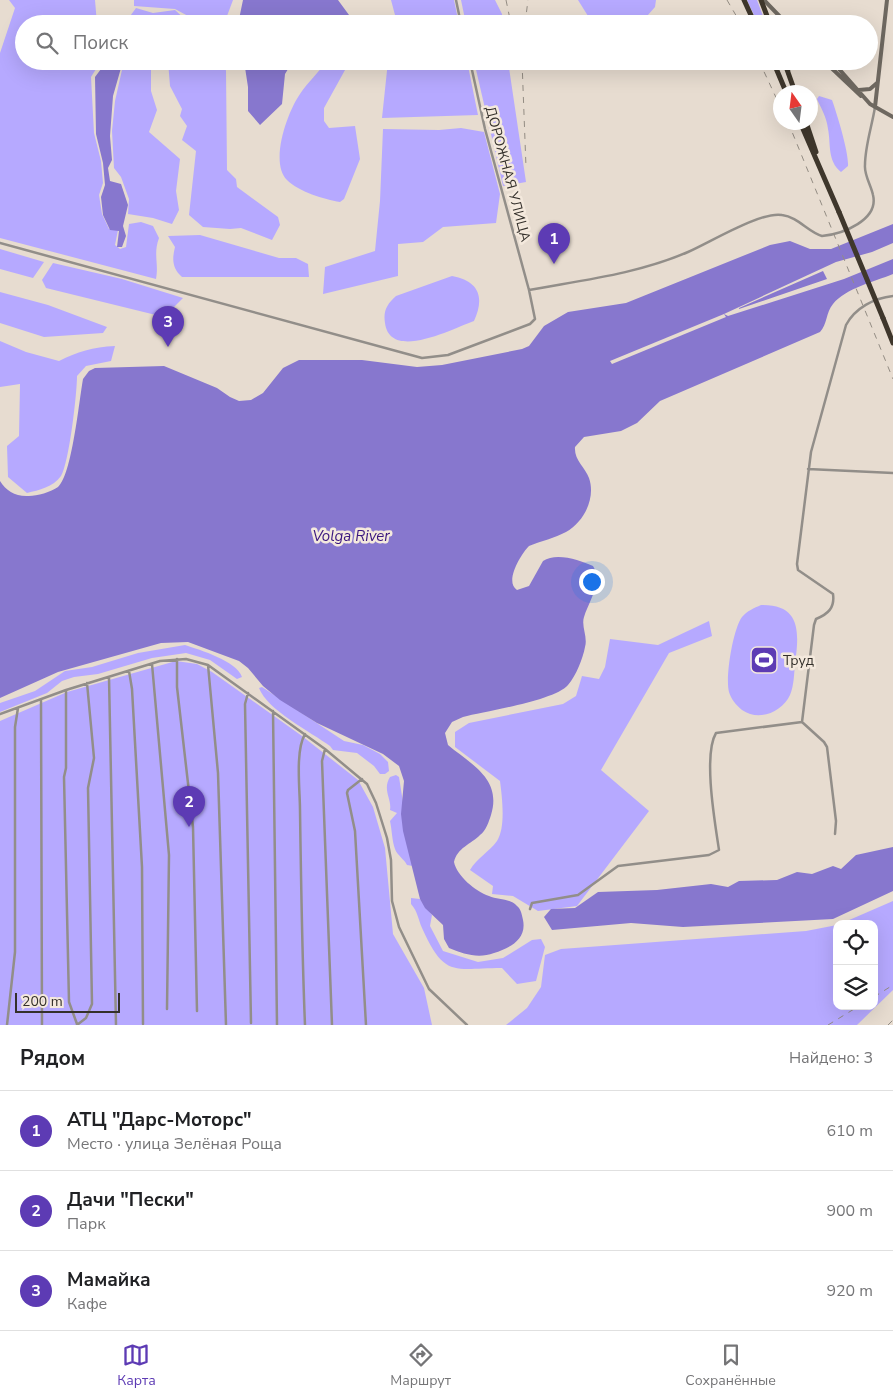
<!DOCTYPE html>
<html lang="ru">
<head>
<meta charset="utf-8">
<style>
  body { margin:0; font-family:"Nunito Sans",sans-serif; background:#f6f6f6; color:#202124 }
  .controls { position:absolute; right:15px; bottom:15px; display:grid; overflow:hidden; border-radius:10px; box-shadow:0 5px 20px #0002 }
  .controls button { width:45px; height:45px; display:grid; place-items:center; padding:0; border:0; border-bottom:1px solid #e0e0e0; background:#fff; color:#202124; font:25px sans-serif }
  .compass { position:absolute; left:773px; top:85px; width:45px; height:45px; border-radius:50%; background:#fff; box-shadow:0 5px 20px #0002; rotate:346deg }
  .scale { position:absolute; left:15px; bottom:12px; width:105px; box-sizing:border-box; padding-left:5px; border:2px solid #34302b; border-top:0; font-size:14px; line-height:18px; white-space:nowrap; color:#34302b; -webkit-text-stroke:4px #f4e9dd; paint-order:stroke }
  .you { position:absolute; left:591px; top:581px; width:18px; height:18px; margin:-12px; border:4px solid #fff; border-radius:50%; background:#1a73e8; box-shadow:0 0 0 8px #1a73e833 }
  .badge { display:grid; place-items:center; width:32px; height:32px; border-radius:50%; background:#5d3bb4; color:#fff; font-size:16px; font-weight:700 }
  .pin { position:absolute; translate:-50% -41px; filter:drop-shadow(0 1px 2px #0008) }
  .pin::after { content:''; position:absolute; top:26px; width:18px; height:15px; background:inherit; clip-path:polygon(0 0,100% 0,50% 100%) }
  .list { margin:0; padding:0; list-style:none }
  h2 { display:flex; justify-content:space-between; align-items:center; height:65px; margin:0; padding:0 20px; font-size:21px }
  h2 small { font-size:16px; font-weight:400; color:#757577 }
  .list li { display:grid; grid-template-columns:32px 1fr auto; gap:15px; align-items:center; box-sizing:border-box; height:80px; padding:0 20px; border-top:1px solid #e0e0e0 }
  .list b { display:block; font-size:19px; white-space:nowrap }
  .list p { margin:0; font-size:16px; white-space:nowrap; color:#757577 }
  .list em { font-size:16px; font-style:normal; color:#757577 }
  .icon { flex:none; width:28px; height:28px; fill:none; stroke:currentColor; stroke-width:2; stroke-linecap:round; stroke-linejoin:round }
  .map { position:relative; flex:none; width:893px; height:1025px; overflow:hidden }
  .search { position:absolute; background:#fff; box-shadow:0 5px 20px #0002; left:15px; right:15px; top:15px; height:55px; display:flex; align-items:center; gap:12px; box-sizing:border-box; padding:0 18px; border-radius:28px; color:#757577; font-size:19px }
  .sheet { height:305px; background:#fff }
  nav { display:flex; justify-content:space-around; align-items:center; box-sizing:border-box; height:70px; border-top:1px solid #e0e0e0; background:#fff; font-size:14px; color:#757577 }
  nav a { display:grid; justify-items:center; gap:2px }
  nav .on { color:#5d3bb4 }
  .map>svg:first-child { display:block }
</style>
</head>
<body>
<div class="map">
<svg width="893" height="1025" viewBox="0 0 893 1025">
  <rect width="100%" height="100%" fill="#e7dcd0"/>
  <path fill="#b6a9ff" d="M9,0h86l2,24h-73v37h77l-10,16 3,56 7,28 2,22 -4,12 3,19 7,15 9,1 -3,15 5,4 6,-2 3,-23 12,-2 12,4 6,12c-6,16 0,25 -3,41l-156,-41v-185l15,-45z
    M134,0h99l-9,24h-21l-28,-15 -41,-3z
    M391,0h63l5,24h-66l2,-9z
    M461,0h34l7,14 1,10h-37z
    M578,0h78l-1,7 -15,17h-47z
    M747,0h10l9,24h-8z
    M136,8l17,5 22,-3 15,14h-63l1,-5z
    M124,61h27v30l6,19 -8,22 31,27 -4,32 3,19 -7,14 -19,-6 -25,-4 1,-15 -8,-22 -7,-9 -2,-37 3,-30z
    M168,61h56l2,10 1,99 9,9 1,8 41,30 2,8 -8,15 -31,-12 -11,1 -27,-2 -14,-12 7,-64 -14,-11 5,-14 -7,-10 2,-7 -12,-23z
    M327,61h23l-26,47v13l5,7 26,-2 5,33 -16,40 -4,3c-16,-3 -41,-10 -53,-22 -18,-18 1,-69 13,-86 8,-12 19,-22 27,-33z
    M388,61h79l11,54 -96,3z
    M474,61h34l18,121 -23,4z
    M819,96l13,4c5,14 17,53 16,66l-7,6c-14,-11 -10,-29 -13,-43 -1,-11 -7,-21 -11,-30z
    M461,128l23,4 16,62 -4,29 -53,4 -20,15 -25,2v32l-75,18 2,-27 50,-16 5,-50 3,-72 56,1z
    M200,235l79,23h17l12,6 1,13h-127c-10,-9 -10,-18 -7,-30l-7,-11z
    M0,249l44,13 -11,16 -33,-9z
    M53,263l69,16 61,19 -19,19 -118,-29 -4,-8z
    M452,276c27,5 33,21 22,45 -20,7 -84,41 -89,2 -2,-12 2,-19 11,-27z
    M0,292l48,13 59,22 -4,6 -59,4 -44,-14z
    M0,341l26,11 33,9c18,-9 34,-14 56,-15l-4,15 -25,5 -9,10c0,18 -8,87 -16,100 -8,11 -22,14 -34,17l-19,-16 -1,-31 12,-10 1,-52 -20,3z
    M761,605c41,-1 38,29 34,59 -1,10 -1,22 -5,31 -8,17 -31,27 -48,15 -6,-5 -11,-11 -13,-18 -4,-14 4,-63 13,-75 5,-6 12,-9 19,-12z
    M709,621l3,15 -43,17 -68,117 48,41 -72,95 -39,5 -25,-15 -21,-2 1,-8 -23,-16c7,-12 19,-18 27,-29 9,-14 5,-44 3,-60l-45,-34v-15l14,-9 94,-19 13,-8 6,-20 17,3 6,-12 5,-28 48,6z
    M185,645c15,5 52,16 57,32l-5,2 -27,-19 -24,-7 -34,5 -54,16 -24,3 -12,4 -15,12 -47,19v-9l35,-12 30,-20 27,-4 46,-14z
    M176,661l21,3 15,8 90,64 56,44 15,27 12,41 8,86 31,54 8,37h-432v-304l67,-29z
    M262,687l82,54 19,4 17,9 8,8 1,9 -4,3h-5l-6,-8 -17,-13 -24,-3 -3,-4c-19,-14 -63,-36 -71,-58z
    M396,775l3,2 14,89 -6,-1c-3,-6 -10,-10 -12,-16 -3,-8 -3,-19 -5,-28l7,-8 -7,-3c2,-11 -8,-20 0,-33z
    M411,898l9,1 12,16 -2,11 13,25 35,11 25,-4 29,-18 9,-1 4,8 -9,34 -19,3 -15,-16c-48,0 -57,11 -80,-40 -4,-9 -4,-16 -11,-24z
    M893,901v89l-36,35h-351l21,-17 14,-21 4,-32 16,-6 245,-18 31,-6v81h37v-82h-34z"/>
  <path fill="#8777ce" d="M243,0h95l11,15 -11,9h-100z
    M107,61h16l-10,35 -3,40 2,24 -4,8 2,13 11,3 7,21 -5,21 3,10 -4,11h-5l2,-16 -9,-1 -7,-15 -2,-18 4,-12 -2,-22 -7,-29 -1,-57z
    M244,61h49l-8,13 -3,30 -22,21 -12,-14v-24z
    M893,224v19l-21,9 -36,10 -112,52 4,2 116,-37 49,-20v15c-19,8 -47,14 -60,30 -7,8 -6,21 -13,28l-160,69 -23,22 -16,8 -37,6 -9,10c-1,13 10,20 14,31 7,20 -5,44 -23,54 -11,6 -25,9 -37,14 -8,8 -25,36 -12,44l12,-4 14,-25c13,-9 37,-1 50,5 10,16 -4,35 -9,51 -3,9 4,20 1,30 -2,11 -9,29 -17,38 -14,16 -82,26 -105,32l-11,5 -7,11 3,12c24,20 54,34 43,70 -2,6 -5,16 -11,20 -9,9 -23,13 -26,27 3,14 21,29 35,34 9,4 21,2 28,10 4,3 5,9 6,14 4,19 -13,28 -29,33 -16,6 -30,1 -45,-5l-5,-9 -1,-14 -18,-17 -5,-9 -17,-68 -2,-17 3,-33 -5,-15 -16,-12 -66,-31 -37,-23 -17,-14 -15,-18 -9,-7 -51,-19 -27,1 -103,29 -58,26v-217c6,10 16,16 29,15 8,0 22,-4 29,-9 14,-12 21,-86 25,-108l6,-8 6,-3 69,-2 53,22 13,9 9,4 12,-1 12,-7 20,-25 16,-8h63l55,7 25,-2 80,-16 7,-3 15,-20 24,-14 58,-9 144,-58 20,-4 20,8h21z
    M823,271l4,8 -88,30v-1z
    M893,847v44l-60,28 -150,8 -52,-4 -79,7 -8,-13 7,-8 24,-1 23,-16 59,-2 54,-6 17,3 11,-6 38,-1 20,-8 15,2 21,-8 8,3 15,-14z"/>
  <path fill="#e7dcd0" d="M724,314l2,3 -114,47 -2,-3z"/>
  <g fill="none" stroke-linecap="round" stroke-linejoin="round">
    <path stroke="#928e89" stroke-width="2.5" d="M456,0l5,24
      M0,243l422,115 26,-3 82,-31 5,-5 -6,-29 -44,-161 -15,-68
      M529,290c54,-10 108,-16 159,-38 21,-9 73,-41 94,-37 16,2 26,17 40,21 21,-2 57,-16 51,-41 -2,-10 -9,-20 -8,-30 0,-19 7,-39 10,-58
      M808,469l85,4
      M177,659v28l16,140 4,184
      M152,664l17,191 -2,154
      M208,665l10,108 8,252
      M129,671l3,18 10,178 1,157
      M109,677l7,348
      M66,690v78l-2,9 5,225 8,22
      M248,693l-3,11 6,319
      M41,700l1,325
      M273,711l4,314
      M0,714l66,-24 94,-29 26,-2 22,6 117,84 42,35 9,19 11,35 4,22 1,41 7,26 30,62 38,36
      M325,749l-3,12 10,264
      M362,779l-14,11 -1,3 8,38 11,194
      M835,834l1,-13 -9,-74 -3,-5 -22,-20 12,-97 2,-6c12,-5 19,-11 17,-25l-35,-24 -1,-6 14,-112 35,-127c9,-17 28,-27 47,-29
      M530,909l2,-6 46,-8 40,-29 91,-11 10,-5c-4,-27 -16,-95 -3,-117l86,-11
      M7,1025l8,-73v-225l3,-19
      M77,1025l9,-7 6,-14 -4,-216 6,-30 -7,-75
      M305,1025c-3,-72 -4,-143 -5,-215 0,-20 -5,-59 5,-76"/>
    <path stroke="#6e6860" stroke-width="4" d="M764,0l23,24
      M824,61l37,35
      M832,61l38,43 23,13
      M788,72l2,-11
      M859,90l11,-1 7,-6
      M875,107l12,-107"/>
    <path stroke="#3f372c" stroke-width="5" d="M744,0l11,24
      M761,0l9,24
      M773,61l13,31
      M784,61l11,31
      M800,122l39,90
      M806,122l10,30
      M883,318l10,25"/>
    <path stroke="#938c83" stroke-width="1" stroke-dasharray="6 6" stroke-linecap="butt" d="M506,0l5,24
      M727,0l14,24
      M525,24l3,-24
      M522,61l4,106
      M759,61l21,45
      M788,122l105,257
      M874,997l19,-12
      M828,1025l31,-19
      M888,1025l5,-5"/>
    <path stroke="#3f372c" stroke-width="5" d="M839,212l44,106"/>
  </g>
  <defs>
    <g id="stadium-square" transform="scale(1.4375)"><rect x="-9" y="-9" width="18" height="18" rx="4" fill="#5d3bb4" stroke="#f4e9dd"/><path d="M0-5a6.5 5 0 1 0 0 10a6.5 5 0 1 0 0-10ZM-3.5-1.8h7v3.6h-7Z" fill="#fff"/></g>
  </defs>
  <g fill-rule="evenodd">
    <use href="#stadium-square" x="764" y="660"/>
  </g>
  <g text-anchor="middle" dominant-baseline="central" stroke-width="5" stroke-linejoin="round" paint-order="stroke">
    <g font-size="14" fill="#34302b" stroke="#f4e9dd">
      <text transform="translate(508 174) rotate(75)">ДОРОЖНАЯ УЛИЦА</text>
    </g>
    <g font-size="14" fill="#34302b" stroke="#f4e9dd" text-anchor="start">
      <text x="783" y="660">Труд</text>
    </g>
    <g font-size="15" font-style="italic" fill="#3a167f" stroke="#f4e9dd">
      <text x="351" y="536">Volga River</text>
    </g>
  </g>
</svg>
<div class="controls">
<button><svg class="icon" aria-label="locate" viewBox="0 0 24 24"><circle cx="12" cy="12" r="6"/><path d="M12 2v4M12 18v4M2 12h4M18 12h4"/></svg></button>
<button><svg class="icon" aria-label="layers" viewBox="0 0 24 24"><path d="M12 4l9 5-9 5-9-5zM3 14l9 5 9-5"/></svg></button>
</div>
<svg class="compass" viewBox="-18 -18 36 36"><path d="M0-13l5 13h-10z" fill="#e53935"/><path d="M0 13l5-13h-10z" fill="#757577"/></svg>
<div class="scale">200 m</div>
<div class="you"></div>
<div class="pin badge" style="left:554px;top:264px">1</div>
<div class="pin badge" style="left:189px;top:827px">2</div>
<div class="pin badge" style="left:168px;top:347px">3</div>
<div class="search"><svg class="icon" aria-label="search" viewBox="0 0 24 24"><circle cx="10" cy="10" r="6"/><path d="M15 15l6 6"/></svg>Поиск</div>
</div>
<section class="sheet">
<h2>Рядом<small>Найдено: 3</small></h2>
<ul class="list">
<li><span class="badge">1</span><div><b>АТЦ &quot;Дарс-Моторс&quot;</b><p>Место · улица Зелёная Роща</p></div><em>610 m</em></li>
<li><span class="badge">2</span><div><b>Дачи &quot;Пески&quot;</b><p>Парк</p></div><em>900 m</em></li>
<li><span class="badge">3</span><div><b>Мамайка</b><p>Кафе</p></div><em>920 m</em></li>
</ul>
</section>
<nav>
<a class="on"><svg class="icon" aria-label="map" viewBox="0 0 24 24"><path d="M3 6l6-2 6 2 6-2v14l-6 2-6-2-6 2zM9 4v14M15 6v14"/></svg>Карта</a>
<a><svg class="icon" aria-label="directions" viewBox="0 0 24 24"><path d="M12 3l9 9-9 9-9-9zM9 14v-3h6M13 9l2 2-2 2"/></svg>Маршрут</a>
<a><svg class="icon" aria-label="saved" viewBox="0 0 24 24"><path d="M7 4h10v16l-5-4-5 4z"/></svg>Сохранённые</a>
</nav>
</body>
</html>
